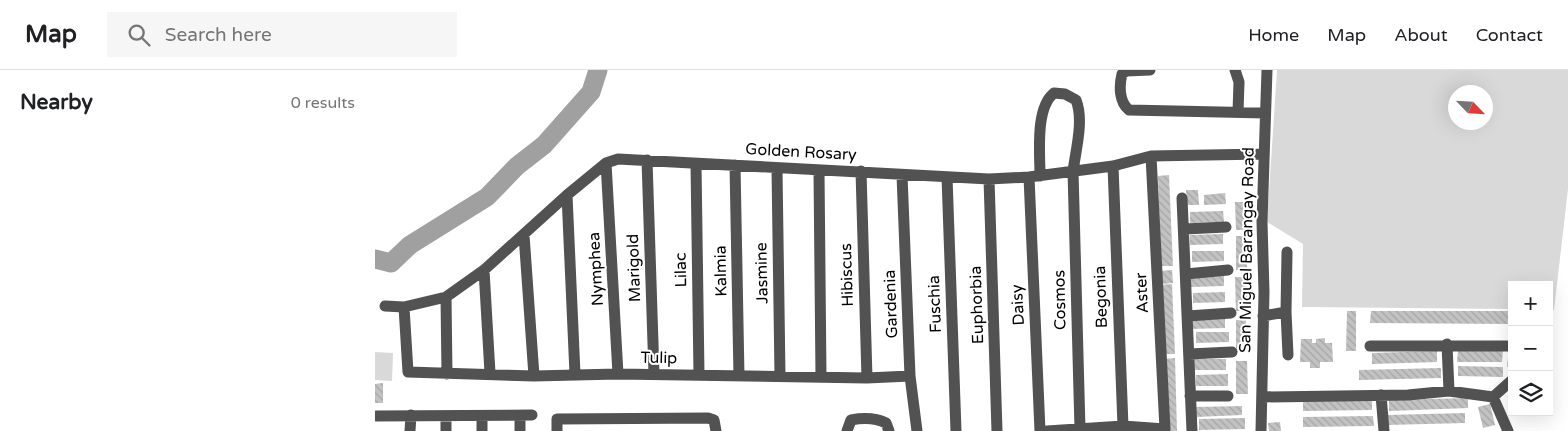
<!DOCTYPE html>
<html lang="en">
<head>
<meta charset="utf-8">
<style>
  body { margin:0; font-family:"Varela Round",sans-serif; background:#f6f6f6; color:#202124 }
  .controls { position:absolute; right:15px; bottom:15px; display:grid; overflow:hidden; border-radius:0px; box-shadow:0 5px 20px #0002 }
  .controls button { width:45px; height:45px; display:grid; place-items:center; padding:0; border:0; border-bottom:1px solid #e0e0e0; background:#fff; color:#202124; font:25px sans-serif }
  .compass { position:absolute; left:1073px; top:15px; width:45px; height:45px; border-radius:50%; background:#fff; box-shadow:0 5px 20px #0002; rotate:115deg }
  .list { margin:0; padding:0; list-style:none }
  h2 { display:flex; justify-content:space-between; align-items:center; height:65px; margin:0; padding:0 20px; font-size:21px }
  h2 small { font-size:16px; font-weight:400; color:#757577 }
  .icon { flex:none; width:28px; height:28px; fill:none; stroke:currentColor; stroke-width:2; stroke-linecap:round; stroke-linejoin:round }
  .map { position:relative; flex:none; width:1193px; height:361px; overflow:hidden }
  header { display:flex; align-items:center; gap:30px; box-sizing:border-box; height:70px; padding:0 25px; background:#fff; border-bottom:1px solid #e0e0e0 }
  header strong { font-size:24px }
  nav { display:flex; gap:28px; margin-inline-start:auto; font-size:18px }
  .search { width:350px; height:45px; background:#f6f6f6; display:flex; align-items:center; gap:12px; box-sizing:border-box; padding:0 18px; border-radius:0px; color:#757577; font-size:19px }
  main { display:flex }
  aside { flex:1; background:#fff }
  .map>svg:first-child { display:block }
</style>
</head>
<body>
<header>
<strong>Map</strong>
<div class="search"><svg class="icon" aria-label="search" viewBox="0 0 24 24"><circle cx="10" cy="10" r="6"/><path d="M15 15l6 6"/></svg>Search here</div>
<nav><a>Home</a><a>Map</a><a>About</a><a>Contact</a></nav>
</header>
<main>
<aside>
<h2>Nearby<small>0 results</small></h2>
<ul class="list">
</ul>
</aside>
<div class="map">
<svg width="1193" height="361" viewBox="0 0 1193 361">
  <defs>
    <pattern id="building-back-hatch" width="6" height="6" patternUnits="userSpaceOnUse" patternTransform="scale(1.25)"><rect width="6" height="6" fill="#c2c2c2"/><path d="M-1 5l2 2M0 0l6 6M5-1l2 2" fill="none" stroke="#a5a5a5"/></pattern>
  </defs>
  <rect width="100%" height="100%" fill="#fff"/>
  <path fill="#d9d9d9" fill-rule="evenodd" d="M902,0h291v119l-14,121h-5v-25h-37v24l-210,-2 1,-63 -36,-22zM1080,22h30v30h-30z
    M0,282l18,1 -1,28 -17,-1z"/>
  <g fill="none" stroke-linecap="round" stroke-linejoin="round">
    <path stroke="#a0a0a0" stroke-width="19" d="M0,189l16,4 19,-18 77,-48 30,-31 27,-21 47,-53 7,-22"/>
  </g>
  <path fill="url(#building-back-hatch)" d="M794,105l4,91h-12l-3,-90z
    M811,120h12l1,15h-12z
    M850,123l1,11 -22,1v-10z
    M860,132h11l1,28h-11z
    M848,141l1,11 -34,1v-11z
    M848,164v10l-33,1v-10z
    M861,166h11v34h-11z
    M817,181h32v10l-32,1z
    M797,200l1,13 -12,1 -1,-13z
    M849,206v10l-33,1 -1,-10z
    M860,207h12v34h-11z
    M797,214l3,70h-11l-3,-69z
    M850,222v10l-32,1v-10z
    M972,241h9v40h-10z
    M996,241h141v13l-142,-1z
    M850,247v11l-34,1v-11z
    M861,250h10l1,31 -11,1z
    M821,262h33v10l-33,1z
    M950,268v5h7l1,19h-13v6h-10v-6h-10l1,-23h11v4h4v-4z
    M1134,278l3,1v18h-5z
    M1083,280l45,1 -1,11h-45z
    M1062,281v11l-65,2v-11z
    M800,288l2,73h-11l-3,-72z
    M818,289h33v11h-33z
    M861,291h11l1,33h-12z
    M1083,296l45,1v10l-45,-1z
    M1066,298v10l-82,2v-10z
    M853,304v12h-32v-11z
    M8,313v20h-8v-19z
    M1093,328v10l-79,3v-11z
    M997,329v11l-69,1v-11z
    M1115,334l5,21 -12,3 -5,-21z
    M867,336v9l-46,2v-10z
    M1090,343v10l-78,2v-10z
    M998,346l1,10 -71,1v-10z
    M870,348v11l-46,1v-11z
    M905,352l1,9h-12l-1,-8z"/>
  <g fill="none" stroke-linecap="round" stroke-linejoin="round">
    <path stroke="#525252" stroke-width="11" d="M775,0l-24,1 -4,3c-3,12 -3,28 7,36l136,3
      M860,0l4,12 -1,30
      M272,90l7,214
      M231,93l12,211
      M321,94l3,211
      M360,95l4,211
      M738,96l10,260
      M402,99l3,207
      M444,101l2,206
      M486,101l6,207
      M527,105l8,201 7,55
      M665,106c0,-23 -5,-68 14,-83l11,1 11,6c8,20 0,49 -3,71l7,258
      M572,107l9,254
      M654,107l11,254
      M614,109l8,252
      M192,125l8,179
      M807,128l10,233
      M810,159l41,-2
      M149,165l10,141
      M109,200l6,103
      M811,204l42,-4
      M71,227l1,77
      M10,236l19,1 42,-10 38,-27 83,-75 39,-32 12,-4 371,20 40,-2 84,-11 38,-10 113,-2
      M29,237l4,65 126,4 84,-2 249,4 43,-2
      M911,242l1,-60
      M813,246l43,-3
      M888,246l23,-4 2,43
      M1072,274l2,47
      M995,276h142
      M814,284l43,-2
      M1006,325l3,36
      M815,326h38
      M887,327l146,-2 41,-4 44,6 19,-17
      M1118,327l15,34
      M0,346l157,-1
      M35,361l1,-16
      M71,361v-15
      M107,361v-15
      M145,361v-15
      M182,361v-12l151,-1 6,2 2,11
      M472,361l4,-11c11,-2 25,-2 35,3l3,8
      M672,361l76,-5 42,3 -14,-273
      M886,361l3,-139 -2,-70 5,-152"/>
  </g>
  <g text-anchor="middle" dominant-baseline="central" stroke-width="4" stroke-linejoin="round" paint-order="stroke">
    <g font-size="16" fill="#000" stroke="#fff">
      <text transform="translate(426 82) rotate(3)">Golden Rosary</text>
      <text transform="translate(872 180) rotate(-89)">San Miguel Barangay Road</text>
      <text transform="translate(259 198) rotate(-92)">Marigold</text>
      <text transform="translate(221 199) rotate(-93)">Nymphea</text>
      <text transform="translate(306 200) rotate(-91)">Lilac</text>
      <text transform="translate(346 201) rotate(-91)">Kalmia</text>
      <text transform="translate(387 203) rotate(-91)">Jasmine</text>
      <text transform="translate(472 205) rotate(-92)">Hibiscus</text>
      <text transform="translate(767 223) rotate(-93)">Aster</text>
      <text transform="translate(726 227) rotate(-92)">Begonia</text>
      <text transform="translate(685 230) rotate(-91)">Cosmos</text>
      <text transform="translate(516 234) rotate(-92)">Gardenia</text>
      <text transform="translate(560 234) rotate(-92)">Fuschia</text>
      <text transform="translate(602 235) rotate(-92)">Euphorbia</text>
      <text transform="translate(643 235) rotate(-93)">Daisy</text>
      <text transform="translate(284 288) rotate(1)">Tulip</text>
    </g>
  </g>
</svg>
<div class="controls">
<button>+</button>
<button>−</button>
<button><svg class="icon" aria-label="layers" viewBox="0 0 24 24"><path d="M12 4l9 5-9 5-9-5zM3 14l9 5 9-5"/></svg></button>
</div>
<svg class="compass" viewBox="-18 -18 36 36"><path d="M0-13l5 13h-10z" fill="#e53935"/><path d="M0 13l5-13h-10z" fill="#757577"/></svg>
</div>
</main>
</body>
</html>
